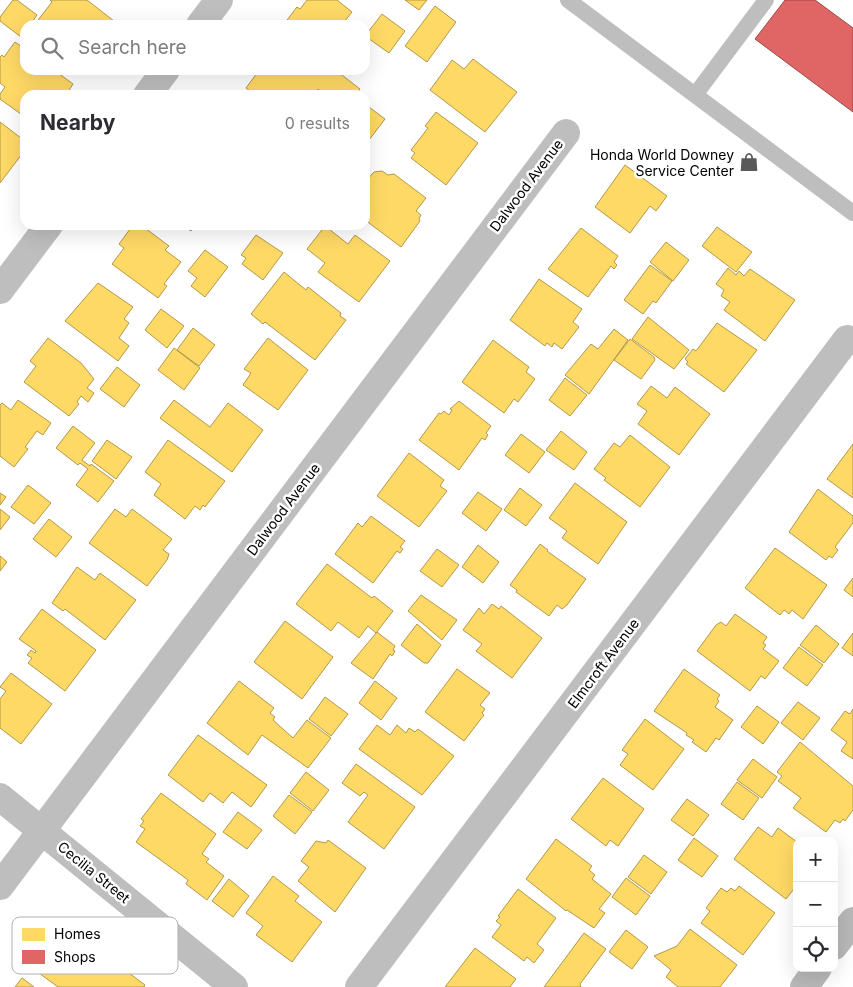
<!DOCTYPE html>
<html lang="en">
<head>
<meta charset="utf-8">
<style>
  body { margin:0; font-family:Inter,sans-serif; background:#f7f7f7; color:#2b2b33 }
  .controls { position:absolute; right:15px; bottom:15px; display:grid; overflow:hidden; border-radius:10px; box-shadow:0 5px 20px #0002 }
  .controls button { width:45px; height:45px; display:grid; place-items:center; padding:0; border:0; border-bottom:1px solid #e1e1e2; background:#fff; color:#2b2b33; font:25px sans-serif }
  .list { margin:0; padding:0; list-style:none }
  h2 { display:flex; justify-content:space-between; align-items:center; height:65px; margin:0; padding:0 20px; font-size:21px }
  h2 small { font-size:16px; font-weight:400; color:#7c7c81 }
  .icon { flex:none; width:28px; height:28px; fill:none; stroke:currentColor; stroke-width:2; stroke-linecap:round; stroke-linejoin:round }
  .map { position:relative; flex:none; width:853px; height:987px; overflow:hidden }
  .search { position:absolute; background:#fff; box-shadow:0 5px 20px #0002; left:20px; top:20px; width:350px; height:55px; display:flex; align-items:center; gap:12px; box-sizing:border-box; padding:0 18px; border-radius:15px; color:#7c7c81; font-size:19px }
  .panel { position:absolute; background:#fff; box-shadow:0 5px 20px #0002; left:20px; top:90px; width:350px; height:140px; border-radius:15px }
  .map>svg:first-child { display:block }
</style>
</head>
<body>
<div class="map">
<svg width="853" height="987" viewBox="0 0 853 987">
  <rect width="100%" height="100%" fill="#fff"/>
  <path fill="#ffd966" stroke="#b29847" d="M13,0h4l20,15 -7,10h-5v7l-4,5 -21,-16v-4z
    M50,0h37l27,21 -3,4h-66l-7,-5 14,-18z
    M307,0h30l15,12 -8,10 3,3 -63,-1 13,-17 3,2z
    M405,0h22l-8,10z
    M435,6l21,16 -29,40 -22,-16z
    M382,14l23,17 -16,22 -24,-17z
    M15,42l10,7v21h29l19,14 -7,11h-41v22l-25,-18v-5l5,-7 -5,-4v-26l2,-2 2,2z
    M473,59l44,33 -32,40 -55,-42 22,-30 12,9z
    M253,70h78l5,4 2,-2 22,17 -4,6h-33l-5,-6 -4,6h-59l-9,-7 11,-15z
    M365,104l20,15 -16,21 -4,-3z
    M436,112l42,31 -32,42 -35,-27 4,-5 -4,-3 17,-22 -3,-2z
    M0,122l25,19v9l-25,33z
    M625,165l42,31 -11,15 -6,-5 -20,27 -35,-26z
    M382,171l6,4 6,-1 32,24 -10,13 5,4 -2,4 1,2 -19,26 -36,-27v-38l9,-10z
    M133,225h8l28,21 -4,4 16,12 -17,22 3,2 -9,12 -46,-34 12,-16 -5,-4z
    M183,225h13l-5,6z
    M325,226l23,18 7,-9 35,26 -31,41 -41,-30 7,-9 -18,-14z
    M717,227l35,25 -16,20 -34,-26z
    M581,228l37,28 -4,6 3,3 -3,4 -3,-3 -23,31 -40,-28z
    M256,235l27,18 -20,27 -21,-16 4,-6 -5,-3z
    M666,242l23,18 -16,21 -23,-19z
    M205,250l23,17 -23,30 -14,-11 6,-8 -9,-7z
    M650,265l22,16 -16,22 -3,-2 -10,13 -19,-14z
    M728,268l8,7 3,-4 5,5 6,-7 45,31 -30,41 -41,-31 6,-8 -9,-6 3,-6 -8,-6z
    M284,272l22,18 2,-3 33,26 -1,3 6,4 -31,40 -50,-38 -2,2 -12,-10z
    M539,279l43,30 -9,13 6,5 -17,22 -8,-6 -2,4 -5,-4 -2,3 -35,-26z
    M98,283l35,24 -9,12 5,4 -10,15 10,8 -11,15 -53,-40z
    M161,309l23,17 -17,22 -22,-18z
    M648,317l41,33 -15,19 -42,-30z
    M717,323l40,27 -33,42 -38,-28 2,-2 -3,-3 8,-10 3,2z
    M193,328l22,17 -16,21 -22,-16z
    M614,329l14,11 -39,54 -24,-19 26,-31 7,5z
    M48,338l33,25 13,16 -7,9 7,5 -6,9 -7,-6 -4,6 2,2 -10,12 -45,-34 12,-16 -6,-5z
    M268,338l40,32 -30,40 -35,-25 8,-12 -7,-4z
    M630,339l24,18 1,3 -14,19 -27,-19z
    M493,340l36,27 -3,5 9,7 -17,23 -4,-3 -10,14 -42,-31z
    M174,348l26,20 -16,22 -26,-20z
    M117,367l23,18 -16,22 -24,-18z
    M565,378l22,17 -17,21 -21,-16z
    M651,386l16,12 8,-11 35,27 -31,41 -41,-31 9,-13 -10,-7z
    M18,400l33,23 -8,12 -6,-4 -12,16 3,2 -14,18 -14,-11v-51l2,-2 9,7z
    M174,400l36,27 18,-24 35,27 -31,42 -72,-54z
    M459,401l32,25 -5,7 2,2 -3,5 -3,-2 -23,32 -40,-30 20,-27 2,1 3,-3 5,4 3,-5 -2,-1z
    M73,426l22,17 -13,17 8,6 1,-2 23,17 -16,21 -22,-17 12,-16 -8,-6 -2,2 -22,-17z
    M561,431l26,21 -13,18 -28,-20z
    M521,434l24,18 -16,21 -24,-18z
    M630,435l40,32 -30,40 -36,-27 2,-2 -12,-9 20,-26 6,4z
    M107,440l25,17 -16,22 -24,-18z
    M168,440l57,41 -20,26 -2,-2 -3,5 -5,-4 -10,13 -31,-24 7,-11 -16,-12z
    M853,444v54l-26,-19z
    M409,453l35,27 -4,6 7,5 -28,36 -42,-31z
    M575,483l52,39 -29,42 -36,-26 5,-7 -18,-13z
    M28,485l23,18 -17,21 -23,-17z
    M520,488l22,17 -16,21 -22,-16z
    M818,489l35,27v7l-18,24 3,3 -6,8 -3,-2 -3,4 -37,-28z
    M478,492l24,17 -16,22 -24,-18z
    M0,493l6,4 -6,8z
    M0,509l10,8 -10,13z
    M115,509l11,8 6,-8 40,30 -9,11 6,4 -2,6 -20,26 -58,-43z
    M371,516l34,25 -5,6 3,2 -3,4 -3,-2 -24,32 -38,-29 23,-31 4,4z
    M49,519l23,18 -16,20 -23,-18z
    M540,544l8,6 -1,1 39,28 -19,26 -5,4 -5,-4 -8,11 -33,-24 1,-2 -7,-5z
    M478,545l21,17 -16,21 -21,-16z
    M775,548l52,37 -24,34 -11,-9 -3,4 -5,-4 -4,5 -35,-27z
    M437,549l22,16 -17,22 -22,-16z
    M0,556l7,6 -7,9z
    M327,564l45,34 2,-2 19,15 -17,22 -8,-7 -9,12 -21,-16 -7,9 -35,-27z
    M77,567l18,13 5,-7 36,27 -31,40 -40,-31 -2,2 -11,-8z
    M853,578v19l-9,-7z
    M421,595l36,25 -15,20 -34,-29z
    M492,604l7,5 2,-3 41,32 -30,40 -36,-27 6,-7 -19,-14 16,-22 5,6z
    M42,609l54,41 -31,41 -37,-28 4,-5 -5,-3 4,-5 4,3 1,-2 -17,-12z
    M735,614l32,23 -4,6 3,2 -3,4 16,12 -14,18 -4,-3 -11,15 -53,-40 19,-26 5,-3 5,4z
    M285,621l48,36 -31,42 -48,-37z
    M417,624l24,21 -13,18h-4l-23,-18z
    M816,625l23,19 -15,19 -24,-18z
    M377,632l18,14 -2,4 2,1 -3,5 -2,-2 -17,25 -22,-16z
    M853,633v23l-11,-8z
    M799,647l24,18 -16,21 -24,-18z
    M457,669l33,24 -10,12 5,4 -3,4 2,2 -20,26 -39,-29z
    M684,669l36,26 -3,4 2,2 -4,6 18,13 -14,20 -3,-2 -10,14 -14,-10 2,-2 -8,-5 1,-2 -33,-22z
    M11,673l41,31 -31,40 -21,-16v-29l6,-8 -6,-4z
    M239,681l35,27 -4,5 5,4 -2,3 20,18 14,-18 24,18 -23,30 -46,-33 -14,20 -41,-32z
    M375,681l22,17 -16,22 -22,-17z
    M325,697l23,17 -17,22 -22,-17z
    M798,702l22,16 -17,22 -22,-17z
    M757,706l22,16 -16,22 -22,-17z
    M853,709v50l-12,-8 6,-9 -16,-12 14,-19 5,3z
    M645,719l39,30 -31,41 -33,-25 8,-11 -6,-4z
    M377,725l13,10 7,-10 9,8 3,-5 6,4 3,-3 36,27 -32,39 -63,-46z
    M198,735l69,50 -16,22 -19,-15 -9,11 -13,-10 -7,9 -35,-27z
    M800,742l53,44v24l-8,11 -2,-2 -3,4 -5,-3 -9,12 -33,-24 8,-10 -23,-17 4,-5 -5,-4z
    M753,759l24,18 -15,21 -25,-18z
    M356,764l59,43 -31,42 -36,-27 20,-27 -4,-3 -4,4 -18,-13z
    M306,772l23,18 -16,21 -23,-18z
    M603,778l41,31 -26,37 -8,-6 -4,6 -35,-27z
    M737,782l22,16 -16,22 -22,-16z
    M161,793l55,41 -14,20 7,5 -3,3 18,14 -17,24 -21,-16 2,-4 -52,-38 9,-13 -5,-3 4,-5 -3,-2z
    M289,795l23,17 -17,22 -22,-18z
    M687,799l22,16 -16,21 -22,-16z
    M238,812l24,18 -15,19 -24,-17z
    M758,827l14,10 6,-9 19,14v43l-11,14 -52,-40z
    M694,838l24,18 -16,21 -24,-17z
    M556,839l36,27 -3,4 6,5 -3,4 19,15 -12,15 6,4 -11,15 -27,-18 -1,1 -40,-32z
    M328,840l38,28 -31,44 -37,-31 11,-14 -8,-6 15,-20 10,2z
    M644,855l23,17 -16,22 -23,-17z
    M273,876l26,20 -4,5 27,21 -30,40 -36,-27 7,-9 -17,-13z
    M626,878l24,18 -14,19 -24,-18z
    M229,879l20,17 -16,21 -21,-16z
    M739,886l36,27 -32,42 -42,-32 9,-12 -4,-3 15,-20 6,4 4,-4 4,3z
    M518,889l38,29 -19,26 7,6 -10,13 -7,-6 -3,4 -32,-24 9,-12 -5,-4 4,-4 -2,-1z
    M69,928l76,57 -1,2h-86l-26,-19 18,-23 -4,-3 9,-12 8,6z
    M690,929l47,36 -17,22h-42l-12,-10 5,-7 -17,-14 23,-10z
    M626,930l22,17 -16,22 -23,-17z
    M584,933l22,16 -26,35 1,3h-37z
    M475,948l41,31 -6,8h-65z
    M22,978l12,9h-19z"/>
  <path fill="#e06666" stroke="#9d4747" d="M785,0h30l38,28v84l-98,-73z"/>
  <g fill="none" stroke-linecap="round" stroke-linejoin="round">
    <path stroke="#bebebe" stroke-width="16" d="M568,0l127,95 71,-95
      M695,95l158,118"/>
    <path stroke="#bebebe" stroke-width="28" d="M200,25l19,-25
      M147,95l19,-25
      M0,290l49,-65
      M0,797l234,190
      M0,886l566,-753
      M359,987l488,-648"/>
    <path stroke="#b8b8b8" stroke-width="28" d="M834,946l19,-25
      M804,987l14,-19"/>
  </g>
  <defs>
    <g id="shop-bare" transform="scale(1.5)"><path d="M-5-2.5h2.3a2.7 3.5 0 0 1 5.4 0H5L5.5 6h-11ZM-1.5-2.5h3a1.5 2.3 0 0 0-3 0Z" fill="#595959" stroke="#fff" stroke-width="2.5" paint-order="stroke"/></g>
  </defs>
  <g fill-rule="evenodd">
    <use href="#shop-bare" x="749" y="162"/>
  </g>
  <g text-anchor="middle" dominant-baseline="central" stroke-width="5" stroke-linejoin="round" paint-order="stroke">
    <g font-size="14" fill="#000" stroke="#fff" text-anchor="end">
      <text x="734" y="154">Honda World Downey<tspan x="734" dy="16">Service Center</tspan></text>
    </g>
    <g font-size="14" fill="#000" stroke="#fff">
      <text transform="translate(526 185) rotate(-53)">Dalwood Avenue</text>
      <text transform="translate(283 509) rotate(-53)">Dalwood Avenue</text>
      <text transform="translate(603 663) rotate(-53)">Elmcroft Avenue</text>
      <text transform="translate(94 872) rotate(39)">Cecilia Street</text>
    </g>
  </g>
  <rect x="12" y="917" width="166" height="57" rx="8" fill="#fff" stroke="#b2b2b2" stroke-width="1"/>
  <rect x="22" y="928" width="23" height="13" fill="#ffd966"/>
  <rect x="22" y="950" width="23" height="14" fill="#e06666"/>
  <g font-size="14" fill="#000">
    <text x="54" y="939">Homes</text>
    <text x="54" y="962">Shops</text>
  </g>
</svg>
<div class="controls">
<button>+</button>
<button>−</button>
<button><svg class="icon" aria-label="locate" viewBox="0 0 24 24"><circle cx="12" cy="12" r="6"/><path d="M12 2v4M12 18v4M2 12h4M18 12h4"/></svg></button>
</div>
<div class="search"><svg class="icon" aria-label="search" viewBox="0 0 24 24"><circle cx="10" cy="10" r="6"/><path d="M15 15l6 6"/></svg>Search here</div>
<section class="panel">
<h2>Nearby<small>0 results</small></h2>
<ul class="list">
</ul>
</section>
</div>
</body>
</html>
